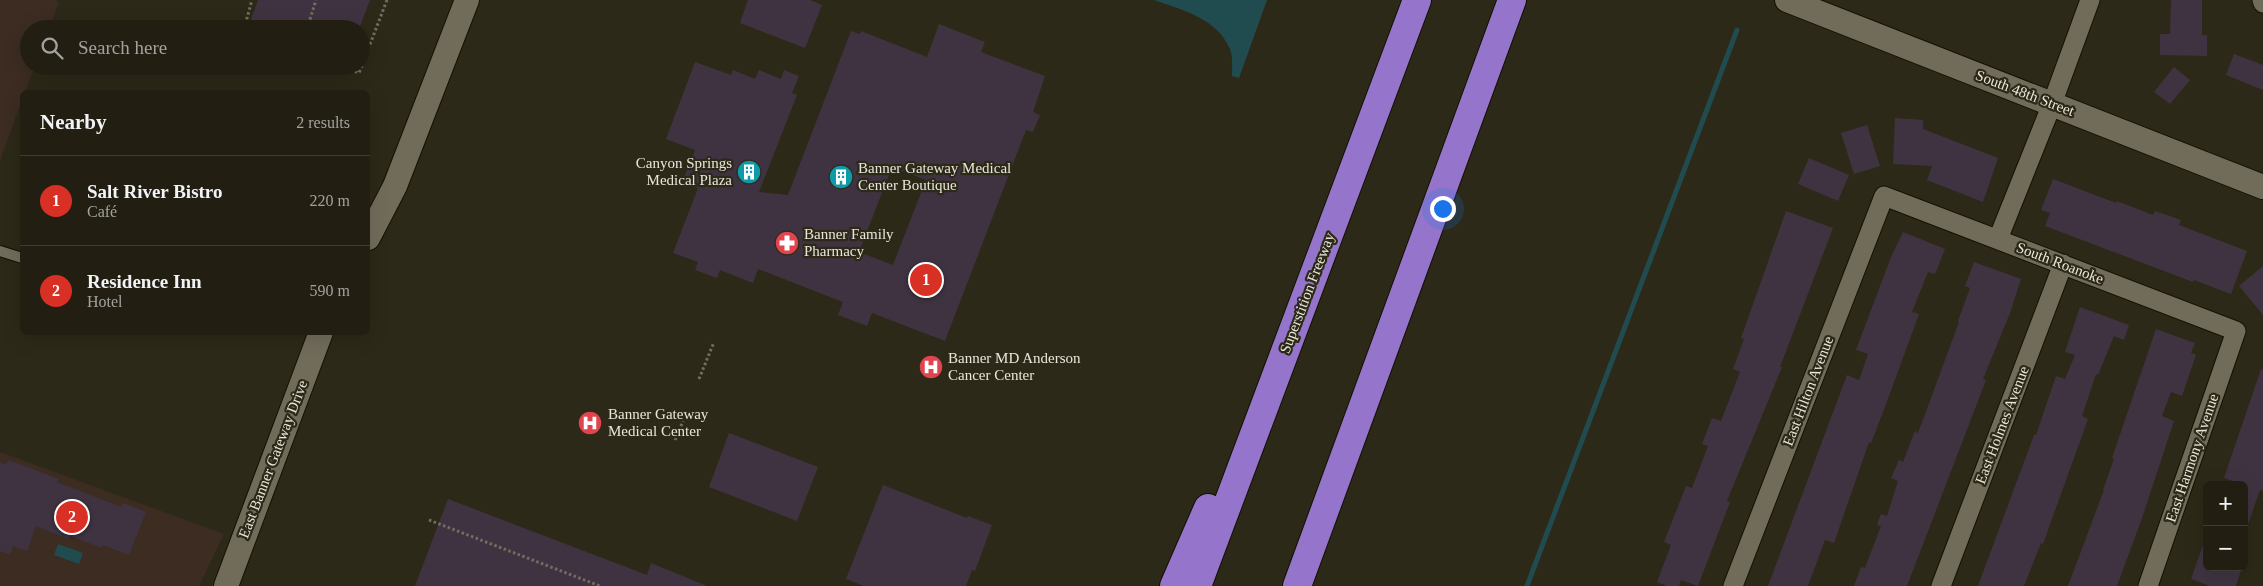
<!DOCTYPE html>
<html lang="en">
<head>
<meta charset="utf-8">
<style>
  body { margin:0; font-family:"Times New Roman",serif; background:#2e2c20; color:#f1f3f6 }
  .controls { position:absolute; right:15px; bottom:15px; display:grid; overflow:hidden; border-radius:8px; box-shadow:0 5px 20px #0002 }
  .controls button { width:45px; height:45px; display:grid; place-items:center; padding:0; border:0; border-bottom:1px solid #3f3d32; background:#221f12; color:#f1f3f6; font:25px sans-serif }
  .you { position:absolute; left:1442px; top:208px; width:18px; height:18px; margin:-12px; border:4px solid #fff; border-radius:50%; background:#1a73e8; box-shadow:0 0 0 8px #1a73e833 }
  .badge { display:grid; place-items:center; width:32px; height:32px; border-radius:50%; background:#d93025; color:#fff; font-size:16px; font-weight:700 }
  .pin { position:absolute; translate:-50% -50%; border:2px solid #fff; box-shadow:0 1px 5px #0006 }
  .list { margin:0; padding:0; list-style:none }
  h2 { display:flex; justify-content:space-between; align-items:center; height:65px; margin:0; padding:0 20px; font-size:21px }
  h2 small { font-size:16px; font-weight:400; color:#a2a29f }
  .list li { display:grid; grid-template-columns:32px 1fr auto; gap:15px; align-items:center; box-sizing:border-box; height:90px; padding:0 20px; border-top:1px solid #3f3d32 }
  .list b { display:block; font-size:19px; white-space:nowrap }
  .list p { margin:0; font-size:16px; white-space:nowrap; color:#a2a29f }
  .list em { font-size:16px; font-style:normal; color:#a2a29f }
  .icon { flex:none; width:28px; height:28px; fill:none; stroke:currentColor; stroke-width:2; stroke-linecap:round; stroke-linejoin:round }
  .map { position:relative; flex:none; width:2263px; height:586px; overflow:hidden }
  .search { position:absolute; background:#221f12; box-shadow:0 5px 20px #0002; left:20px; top:20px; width:350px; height:55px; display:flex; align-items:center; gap:12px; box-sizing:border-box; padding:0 18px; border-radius:28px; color:#a2a29f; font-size:19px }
  .panel { position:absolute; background:#221f12; box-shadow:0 5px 20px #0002; left:20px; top:90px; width:350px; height:245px; border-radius:8px }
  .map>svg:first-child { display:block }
</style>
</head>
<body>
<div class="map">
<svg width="2263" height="586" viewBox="0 0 2263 586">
  <rect width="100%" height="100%" fill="#2d2918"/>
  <path fill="#3c2c22" d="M0,0h54l5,2 -10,27h-20v37h6l-10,26h-3v8l-22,61z
    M0,452l224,82 -25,52h-199z"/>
  <path fill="#204c50" d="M1154,0h113l-28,78 -7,-2c0,-9 1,-20 -2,-27 -13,-31 -48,-39 -76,-49z
    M58,544l25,9 -4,11 -25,-9z"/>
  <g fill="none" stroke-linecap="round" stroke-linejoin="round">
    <path stroke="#204c50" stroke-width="5" d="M1527,586l210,-556"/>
  </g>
  <path fill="#3f3341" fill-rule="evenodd" d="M258,0h112l-11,29h-90l-19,-7z
    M748,0h62l12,5 -17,43 -65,-25z
    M2171,0h31v35h5v21l-47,-1v-21h10z
    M939,24l46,18 -4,10 64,24 -12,36 7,3 -7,17 -7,-2 -81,211 -73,-28 -5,13 -29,-11 5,-13 -85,-33 -5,14 -33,-13 -3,8 -22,-8 3,-8 -25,-9 25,-65 -17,-2 14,-36 -29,-11 29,-77 36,13 2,-5 22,9 4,-9 22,9 3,-9 15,6 -7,17 5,2 -38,97 29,3 63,-164 9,3 1,-3 66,26zM892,167l34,13 -33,85 -34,-13z
    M2234,54l29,11v25l-37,-15z
    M2174,67l16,13 -20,24 -16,-12z
    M1895,118l28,2v9l75,29 -15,44 -56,-22 5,-14 -39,-2z
    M1867,125l13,41 -26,8 -13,-41z
    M1809,158l40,17 -11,26 -40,-17z
    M2053,179l63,24 1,-2 36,14 2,-4 26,9 -2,5 68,26 -16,43 -37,-14 -1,2 -148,-56 5,-13 -9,-3z
    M1786,211l47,17 -53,139h2l-55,134 3,1 -32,84 -17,-6 -2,6h-12l-10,-4 14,-37 -7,-3 22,-56 6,2 16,-42 -6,-2 10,-26 9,3 19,-49 -7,-3 11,-30 -3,-1z
    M1903,232l42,17 -10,25 -7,-2 -16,40 7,2 -34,93 -14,36 -2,-1 -35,101 -9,-3 -17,46h-40l79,-211 12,5 9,-26 -12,-4 35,-93z
    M1974,262l47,17 -11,34 -27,66 3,1 -79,206h-53l7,-19 4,1 16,-42 -4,-1 4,-11 6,2 11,-35 -7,-3 8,-18 4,2 12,-31 3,2 41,-111 -1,-1 12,-33 -5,-2z
    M2263,266v49l-24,-29z
    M2080,307l49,18 -5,15 -10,-4 -16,39 -2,-1 -14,42 6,3 -45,125 -2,-1 -17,43h-46l56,-151h2l20,-59 9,3 10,-24 -10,-3z
    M2156,329l39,14 -4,10 5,2 -14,41 -11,-4 -9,24 12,5 -32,97 -25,68h-49l36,-96h-1l11,-31 -2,-1z
    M2261,369l2,1v121l-3,-1 -14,40h-2v-45l-20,-7z
    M729,433l89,34 -21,54 -88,-34z
    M8,460l51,19 -2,3 64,25 2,-4 23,9 -17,43 -26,-10 -1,3 -32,-12 -2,3 -32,-13 -9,25 -14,-5 -3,9 -10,-4v-89l6,3z
    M883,485l84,33 1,-2 24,9 -17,46 -3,-1 -6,16h-102l-18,-7z
    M448,499l199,76 4,-12 56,23h-292z
    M2205,539l2,1v27h35l-6,19h-26l-19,-7z"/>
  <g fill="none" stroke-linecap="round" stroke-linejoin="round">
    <g stroke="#151103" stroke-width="12">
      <path id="service" d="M0,251l22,7"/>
    </g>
    <g stroke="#151103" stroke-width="21">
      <path id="minor" d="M2262,0l1,3
        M1998,239l54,-135 38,-104
        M1733,586l151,-390 352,135 -88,255
        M1941,586l122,-322"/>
    </g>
    <g stroke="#151103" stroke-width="26">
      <path id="tertiary" d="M1787,0l476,187
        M368,238l27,-52 72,-186
        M226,586l95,-254"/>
    </g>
    <g stroke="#151103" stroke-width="30">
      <path id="motorway" d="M1174,586l34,-78
        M1197,586l220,-586
        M1297,586l215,-586"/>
    </g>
    <path stroke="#716e5f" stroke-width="3" stroke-dasharray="2.5 2.5" stroke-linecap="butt" d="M244,29l8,-29
      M307,29l9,-29
      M341,66l18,7 28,-73
      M699,379l15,-37
      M675,440l8,-19
      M429,520l171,66"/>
    <use href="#service" stroke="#716c5a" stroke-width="10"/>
    <use href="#minor" stroke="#716c5a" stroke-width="19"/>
    <use href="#tertiary" stroke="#716c5a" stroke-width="24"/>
    <use href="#motorway" stroke="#9475cb" stroke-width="28"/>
  </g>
  <defs>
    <g id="building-disc" transform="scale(1.25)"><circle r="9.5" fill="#0f9aa8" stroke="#2d2918"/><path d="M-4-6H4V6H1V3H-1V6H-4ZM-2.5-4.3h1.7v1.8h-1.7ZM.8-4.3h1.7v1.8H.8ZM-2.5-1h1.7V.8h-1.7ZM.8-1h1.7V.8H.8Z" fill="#fff"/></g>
    <g id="pharmacy-disc" transform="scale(1.25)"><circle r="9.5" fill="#e0444e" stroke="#2d2918"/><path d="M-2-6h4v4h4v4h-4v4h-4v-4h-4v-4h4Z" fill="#fff"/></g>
    <g id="hospital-disc" transform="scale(1.25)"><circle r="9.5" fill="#e0444e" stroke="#2d2918"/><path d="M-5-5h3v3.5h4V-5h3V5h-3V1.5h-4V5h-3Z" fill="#fff"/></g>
  </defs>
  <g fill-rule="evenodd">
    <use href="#building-disc" x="749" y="172"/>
    <use href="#building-disc" x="841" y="177"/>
    <use href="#pharmacy-disc" x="787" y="243"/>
    <use href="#hospital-disc" x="931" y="367"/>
    <use href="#hospital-disc" x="590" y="423"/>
  </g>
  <g text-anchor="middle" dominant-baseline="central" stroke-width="4.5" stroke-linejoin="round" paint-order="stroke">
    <g font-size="15" fill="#e8e6db" stroke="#2d2918">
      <text transform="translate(2025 93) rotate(21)">South 48th Street</text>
      <text transform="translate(2060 263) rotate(21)">South Roanoke</text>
      <text transform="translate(1307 293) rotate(-69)">Superstition Freeway</text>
      <text transform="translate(1808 391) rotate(-69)">East Hilton Avenue</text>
      <text transform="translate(2002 425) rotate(-69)">East Holmes Avenue</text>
      <text transform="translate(2192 458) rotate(-71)">East Harmony Avenue</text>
      <text transform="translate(273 459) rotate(-69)">East Banner Gateway Drive</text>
    </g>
    <g font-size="15" fill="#e8e6db" stroke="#2d2918" text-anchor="start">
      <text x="732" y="163" text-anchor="end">Canyon Springs<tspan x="732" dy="17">Medical Plaza</tspan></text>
      <text x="858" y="168">Banner Gateway Medical<tspan x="858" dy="17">Center Boutique</tspan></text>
      <text x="804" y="234">Banner Family<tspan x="804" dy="17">Pharmacy</tspan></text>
      <text x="948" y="358">Banner MD Anderson<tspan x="948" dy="17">Cancer Center</tspan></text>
      <text x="608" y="414">Banner Gateway<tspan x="608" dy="17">Medical Center</tspan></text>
    </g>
  </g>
</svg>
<div class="controls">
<button>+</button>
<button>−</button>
</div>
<div class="you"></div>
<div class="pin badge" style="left:926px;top:280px">1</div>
<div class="pin badge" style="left:72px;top:517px">2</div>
<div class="search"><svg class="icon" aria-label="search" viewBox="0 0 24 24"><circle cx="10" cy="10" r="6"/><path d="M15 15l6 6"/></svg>Search here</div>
<section class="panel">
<h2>Nearby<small>2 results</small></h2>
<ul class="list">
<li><span class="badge">1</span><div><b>Salt River Bistro</b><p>Café</p></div><em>220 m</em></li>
<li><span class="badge">2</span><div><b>Residence Inn</b><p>Hotel</p></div><em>590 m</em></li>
</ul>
</section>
</div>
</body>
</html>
